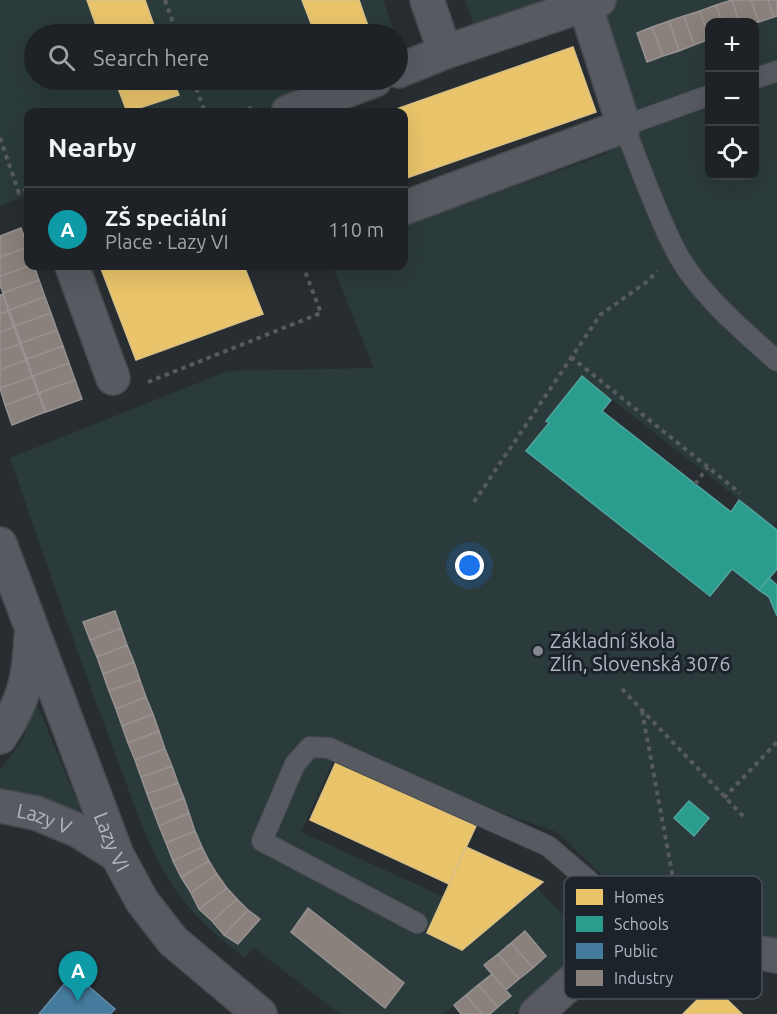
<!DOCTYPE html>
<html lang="en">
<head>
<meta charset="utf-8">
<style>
  body { margin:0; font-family:Ubuntu,sans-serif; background:#262a2e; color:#f1f3f6 }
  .controls { position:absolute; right:18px; top:18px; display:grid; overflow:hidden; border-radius:12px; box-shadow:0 6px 24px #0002 }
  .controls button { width:54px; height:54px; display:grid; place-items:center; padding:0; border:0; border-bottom:2px solid #3c3f43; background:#1e2226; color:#f1f3f6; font:30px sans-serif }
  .you { position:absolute; left:470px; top:566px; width:21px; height:21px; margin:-15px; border:4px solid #fff; border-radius:50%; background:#1a73e8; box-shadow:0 0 0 9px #1a73e833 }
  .badge { display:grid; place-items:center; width:39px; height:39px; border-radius:50%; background:#bca0f2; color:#fff; font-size:20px; font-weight:700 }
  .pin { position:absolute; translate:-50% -50px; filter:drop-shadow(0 2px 3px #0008) }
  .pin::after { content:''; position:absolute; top:32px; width:21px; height:18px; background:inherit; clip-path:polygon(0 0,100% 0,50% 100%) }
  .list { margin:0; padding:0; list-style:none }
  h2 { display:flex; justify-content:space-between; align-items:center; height:78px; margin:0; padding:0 24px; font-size:26px }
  h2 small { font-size:20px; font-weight:400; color:#a1a4a7 }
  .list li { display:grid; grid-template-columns:39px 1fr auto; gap:18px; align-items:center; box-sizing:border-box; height:84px; padding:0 24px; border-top:2px solid #3c3f43 }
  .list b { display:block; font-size:22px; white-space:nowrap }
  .list p { margin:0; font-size:20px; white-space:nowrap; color:#a1a4a7 }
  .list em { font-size:20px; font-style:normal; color:#a1a4a7 }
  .icon { flex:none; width:33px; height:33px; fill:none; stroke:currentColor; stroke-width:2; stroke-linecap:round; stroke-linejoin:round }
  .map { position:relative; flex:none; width:777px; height:1014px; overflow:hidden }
  .search { position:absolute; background:#1e2226; box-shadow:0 6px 24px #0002; left:24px; top:24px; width:384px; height:66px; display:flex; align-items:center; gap:15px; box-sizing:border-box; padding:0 21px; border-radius:33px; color:#a1a4a7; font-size:22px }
  .panel { position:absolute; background:#1e2226; box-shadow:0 6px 24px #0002; left:24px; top:108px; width:384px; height:162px; border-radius:12px }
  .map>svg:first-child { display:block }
</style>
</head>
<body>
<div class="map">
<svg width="777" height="1014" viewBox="0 0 777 1014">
  <rect width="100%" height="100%" fill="#282d32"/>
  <path fill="#2b3a3b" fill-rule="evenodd" d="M0,0h383l12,34h-361v46h312l-91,32h-227v83l-28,11z
    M465,0h312v520l-4,6 -191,-150 -36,45 3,2 -22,28 183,145 22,-27 37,28 8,19v324l-123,-15 -97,-93 -222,-75 -34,75 143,65 -17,37 35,15 74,-62 48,49 18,-13 11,-3 12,11 -42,19 -69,64h-24l21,-18 -5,-6 40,-34 -21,-25 -41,34 8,9 -48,40h-104l-86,-66 -9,10c-20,-16 -41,-32 -57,-52 -37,-45 -54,-103 -74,-156 -37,-97 -70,-194 -104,-292l218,-87 146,-3 -41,-102h71v-40l199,-71 18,-12 -29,-123 -117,8zM710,22h44v154h-44zM115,611l80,220c17,37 33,62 65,88l-22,25c-36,-26 -56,-60 -72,-101l-81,-221z
    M35,708l4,1 41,99 -1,4 -6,2 -73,-24v-20l23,-31 9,-29z"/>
  <path fill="#e9c46a" stroke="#d8c085" stroke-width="1.5" d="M87,0h58l12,34h-58z
    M302,0h57l10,29 -17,5h-37z
    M573,47l23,65 -192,67v-67h-16z
    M115,80h58l6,15 -52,17z
    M100,266h144l19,48 -127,46z
    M336,762l140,64 -27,58 -139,-64z
    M466,847l77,35 -81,68 -35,-17z
    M712,985l30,29h-59z"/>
  <path fill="#2a9d8f" stroke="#53a59f" stroke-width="1.5" d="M582,376l29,24 -9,11 129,101 8,-12 38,30v39l-18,21 -27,-21 -22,27 -184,-145 23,-28 -3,-2z
    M769,578l8,7v31l-8,-19 -10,-7z
    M689,801l20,17 -15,18 -20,-18z"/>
  <path fill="#457b9d" stroke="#668da8" stroke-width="1.5" d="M65,983l13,11 8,-10 29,25 -5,5h-71z"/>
  <path fill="#8a817c" stroke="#969291" stroke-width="1.5" d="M732,0l7,22h-17l-6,-17z
    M732,0h19l8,22h-20z
    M751,0h17l6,17 -15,5z
    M768,0h9v16l-3,1z
    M716,5l6,17h-12v17l-10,-28z
    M700,11l10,28 -16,6 -10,-29z
    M684,16l10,29 -15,6 -10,-30z
    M669,21l10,30 -16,5 -11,-29z
    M652,27l11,29 -16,6 -10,-29z
    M21,228l7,19 -28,10v-21z
    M28,247l1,19 -29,10v-19z
    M29,266h5l5,14 -36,13 -3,-8v-9z
    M39,280l6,17 -36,13 -6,-17z
    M3,294l5,17 -8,3v-19z
    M45,297l6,16 -36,13 -6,-16z
    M8,311l6,16 -14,5v-18z
    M51,313l6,17 -36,13 -6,-17z
    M14,327l6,17 -20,7v-19z
    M57,330l6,16 -36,13 -6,-16z
    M20,344l6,16 -26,10v-19z
    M63,346l6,17 -36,13 -6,-17z
    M26,360l6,17 -32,11v-18z
    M69,363l6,17 -36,13 -6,-17z
    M32,377l6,16 -33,12 -5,-17z
    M75,380l7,19 -36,13 -7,-19z
    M38,393l7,19 -33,13 -7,-20z
    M115,611l6,17 -31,12 -7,-18z
    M121,628l6,17 -30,12 -7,-17z
    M127,645l7,17 -31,12 -6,-17z
    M134,662l6,18 -31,11 -6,-17z
    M140,680l6,17 -30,12 -7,-18z
    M146,697l7,17 -31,12 -6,-17z
    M153,714l6,17 -31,12 -6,-17z
    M159,731l6,18 -30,11 -7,-17z
    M165,749l7,17 -31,11 -6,-17z
    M172,766l6,17 -31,11 -6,-17z
    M178,783l6,15 -31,12 -6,-16z
    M184,798l5,15 -30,13 -6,-16z
    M189,813l6,18 -29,12 -7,-17z
    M195,831l7,16 -29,14 -7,-18z
    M202,847l7,14 -28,16 -8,-16z
    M209,861l8,13 -26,19 -10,-16z
    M217,874l10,14 -28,21 -8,-16z
    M227,888l10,11 -25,22 -13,-12z
    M237,899l11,11 -24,25 -12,-14z
    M308,908l96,75 -19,25 -94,-76z
    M248,910l12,9 -22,25 -14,-9z
    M525,931l21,25 -13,12 -22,-25z
    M511,943l22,25 -14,11 -21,-25z
    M498,954l21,25 -13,11 -22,-25z
    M492,974l19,22 -13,11 -20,-22z
    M478,985l20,22 -8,7h-8l-16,-19z
    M466,995l16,19h-21l-7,-9z"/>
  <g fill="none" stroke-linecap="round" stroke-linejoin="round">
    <g stroke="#46494d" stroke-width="22">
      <path id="service" d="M754,79l23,-8
        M710,95l-86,31c16,40 31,85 51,123 19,40 69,83 102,112
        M417,923l-155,-82 33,-77 15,-17 19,1 219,98 40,34 65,61"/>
    </g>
    <g stroke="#46494d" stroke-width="36">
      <g id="minor">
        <path d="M427,0l18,52"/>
        <path d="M398,71l47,-19 154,-52"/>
        <path d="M288,112l87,-32"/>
        <path d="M404,208l220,-82 -39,-121"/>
        <path d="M72,266l41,112"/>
        <path id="s1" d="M0,544l117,311 25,46 31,40 87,73"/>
        <path d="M0,737c24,-36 29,-57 31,-100"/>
        <path id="s2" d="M0,806l36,7 41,17 40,25"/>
        <path d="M536,1014c48,-44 78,-76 148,-75l93,17"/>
      </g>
    </g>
    <path stroke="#575b5f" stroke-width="4" stroke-dasharray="4.5 4.5" stroke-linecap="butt" d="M165,0l12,34
      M193,80l12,32
      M239,112l16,-5
      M0,138l19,55 9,-4
      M571,357l169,136
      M148,382l173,-69 -18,-47
      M695,484l13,-17
      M474,502l126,-187 48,-34 9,-10
      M622,689l122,128
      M642,711l36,194
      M724,798l53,-56"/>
    <use href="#service" stroke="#575b61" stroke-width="20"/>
    <use href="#minor" stroke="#575b61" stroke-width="33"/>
  </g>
  <circle fill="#828790" stroke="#1c232b" stroke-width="2" cx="538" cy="651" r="6"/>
  <g text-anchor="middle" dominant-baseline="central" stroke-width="6" stroke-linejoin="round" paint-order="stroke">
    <g font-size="20" fill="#b2b8c3" stroke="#1c232b" text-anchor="start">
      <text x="550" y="640">Základní škola<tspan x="550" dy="23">Zlín, Slovenská 3076</tspan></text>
    </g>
    <g font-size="20" fill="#b2b8c3" stroke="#1c232b">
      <text stroke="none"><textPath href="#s2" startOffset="46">Lazy V</textPath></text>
      <text stroke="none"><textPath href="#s1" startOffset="318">Lazy VI</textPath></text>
    </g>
  </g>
  <rect x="564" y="876" width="198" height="123" rx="9" fill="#1c232b" stroke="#495059" stroke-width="1.5"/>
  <rect x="576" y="889" width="27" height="16" fill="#e9c46a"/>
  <rect x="576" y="916" width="27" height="16" fill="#2a9d8f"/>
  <rect x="576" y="943" width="27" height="16" fill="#457b9d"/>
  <rect x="576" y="970" width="27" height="16" fill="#8a817c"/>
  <g font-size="16" fill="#b2b8c3">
    <text x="614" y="903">Homes</text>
    <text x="614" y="930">Schools</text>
    <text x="614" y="957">Public</text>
    <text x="614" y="984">Industry</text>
  </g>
</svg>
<div class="controls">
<button>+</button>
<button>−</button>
<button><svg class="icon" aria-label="locate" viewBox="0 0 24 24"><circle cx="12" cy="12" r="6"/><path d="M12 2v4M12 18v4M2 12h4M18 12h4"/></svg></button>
</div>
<div class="you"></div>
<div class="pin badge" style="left:78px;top:1001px;background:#0f9aa8">A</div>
<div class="search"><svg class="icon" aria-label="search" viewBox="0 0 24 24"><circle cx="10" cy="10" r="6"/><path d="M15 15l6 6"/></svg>Search here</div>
<section class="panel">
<h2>Nearby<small></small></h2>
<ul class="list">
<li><span class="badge" style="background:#0f9aa8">A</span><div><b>ZŠ speciální</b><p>Place · Lazy VI</p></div><em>110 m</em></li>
</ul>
</section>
</div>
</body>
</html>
